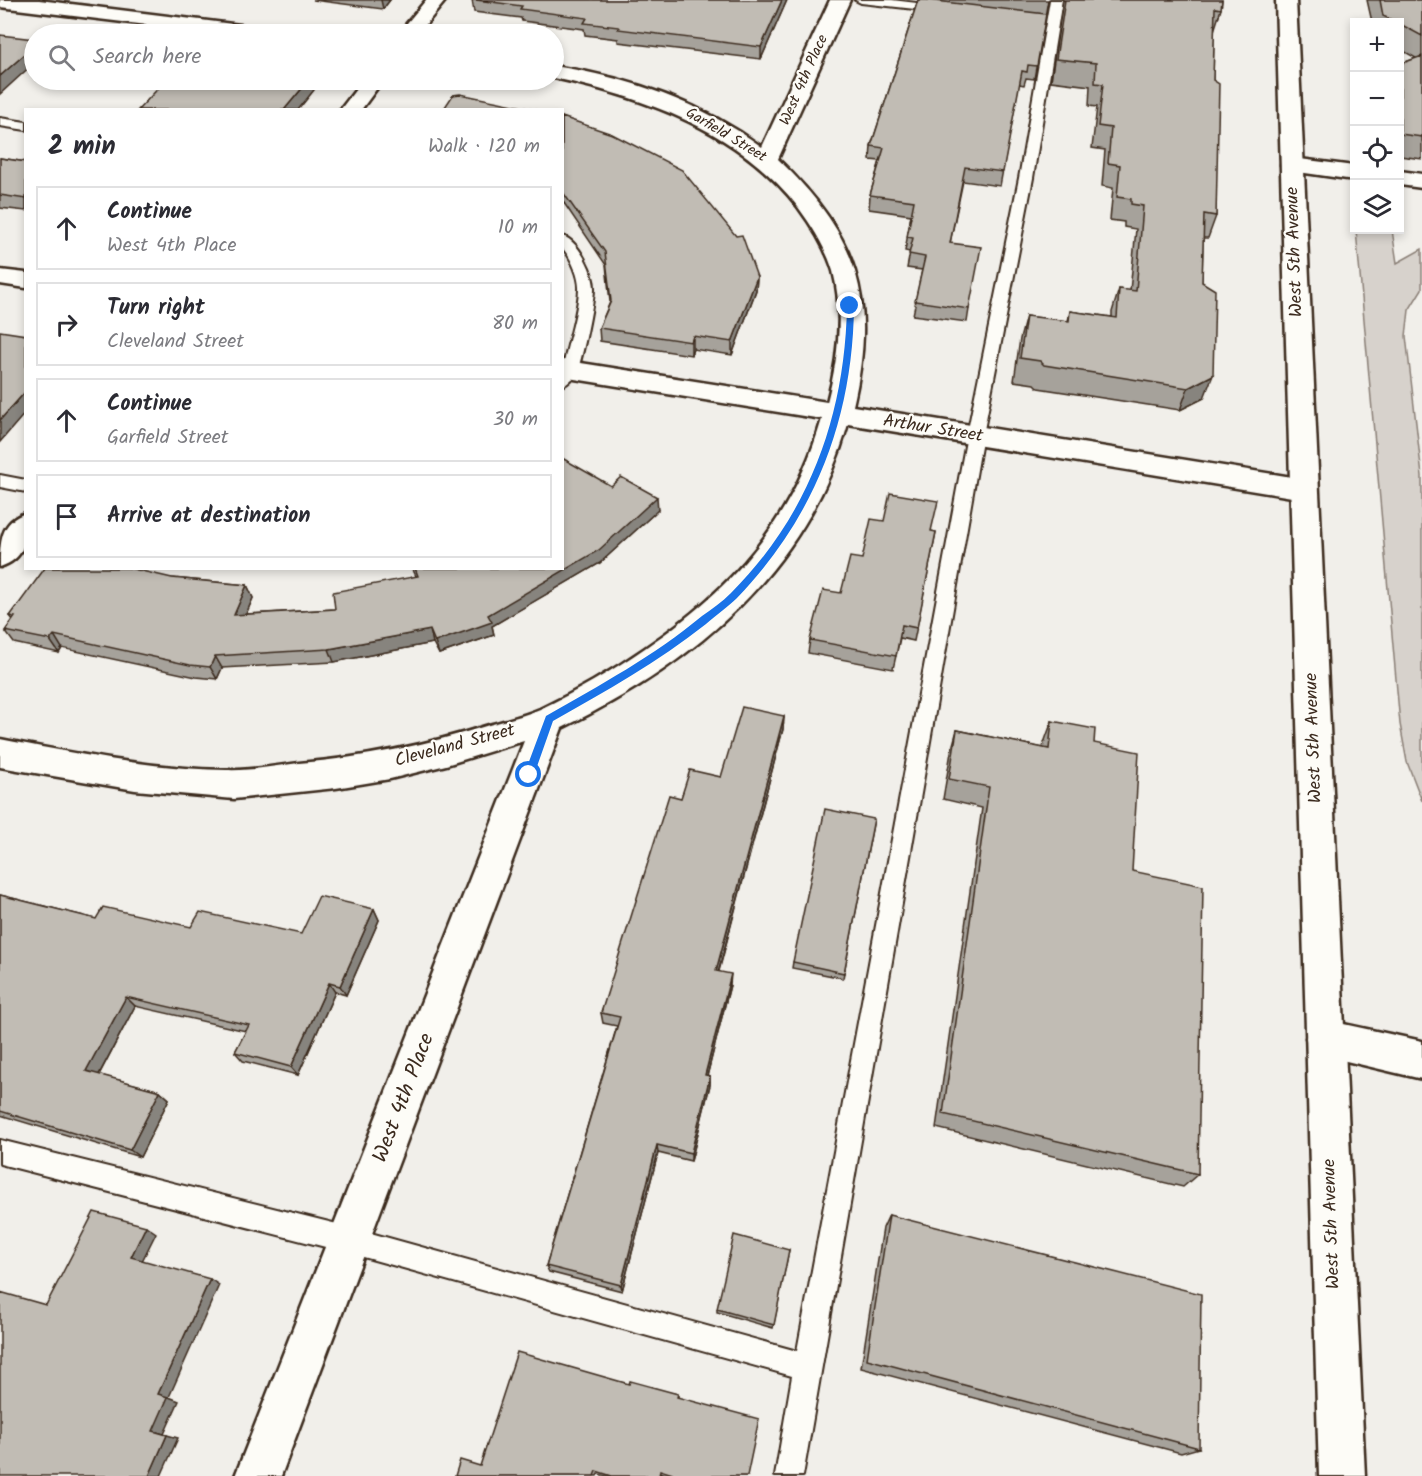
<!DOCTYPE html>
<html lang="en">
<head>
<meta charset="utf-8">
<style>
  body { margin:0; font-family:Kalam,sans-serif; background:#f7f7f7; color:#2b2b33 }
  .controls { position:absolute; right:18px; top:18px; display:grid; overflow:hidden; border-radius:0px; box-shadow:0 3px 9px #0003 }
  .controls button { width:54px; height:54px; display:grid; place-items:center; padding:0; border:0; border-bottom:2px solid #e1e1e2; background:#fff; color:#2b2b33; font:30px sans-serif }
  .stop { position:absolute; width:18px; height:18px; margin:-14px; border:4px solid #1a73e8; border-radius:50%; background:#fff }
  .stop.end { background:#1a73e8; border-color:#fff; box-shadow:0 2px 6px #0008 }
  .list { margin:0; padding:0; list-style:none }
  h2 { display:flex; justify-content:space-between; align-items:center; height:78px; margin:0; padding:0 24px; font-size:26px }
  h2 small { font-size:20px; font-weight:400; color:#7c7c81 }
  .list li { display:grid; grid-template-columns:39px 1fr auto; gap:18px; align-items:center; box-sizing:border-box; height:84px; margin:0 12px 12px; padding:0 12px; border:2px solid #e1e1e2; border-radius:0px }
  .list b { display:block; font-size:22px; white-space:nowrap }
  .list p { margin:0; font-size:20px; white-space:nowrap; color:#7c7c81 }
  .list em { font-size:20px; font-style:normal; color:#7c7c81 }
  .icon { flex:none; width:33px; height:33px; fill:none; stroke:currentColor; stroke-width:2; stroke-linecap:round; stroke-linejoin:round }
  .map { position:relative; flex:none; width:1422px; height:1476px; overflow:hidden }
  .search { position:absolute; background:#fff; box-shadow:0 3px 9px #0003; left:24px; top:24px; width:540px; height:66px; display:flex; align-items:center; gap:15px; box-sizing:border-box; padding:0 21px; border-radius:33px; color:#7c7c81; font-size:22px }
  .panel { position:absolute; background:#fff; box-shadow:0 3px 9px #0003; left:24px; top:108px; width:540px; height:462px; border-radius:0px }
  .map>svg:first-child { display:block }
</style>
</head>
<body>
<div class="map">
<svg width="1422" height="1476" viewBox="0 0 1422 1476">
  <rect width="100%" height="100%" fill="#f1efea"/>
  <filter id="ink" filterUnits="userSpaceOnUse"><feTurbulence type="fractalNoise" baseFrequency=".0167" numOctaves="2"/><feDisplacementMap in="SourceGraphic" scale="12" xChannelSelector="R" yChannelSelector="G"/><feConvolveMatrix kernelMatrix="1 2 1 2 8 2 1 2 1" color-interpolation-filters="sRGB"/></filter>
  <g filter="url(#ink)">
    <path fill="#d7d2cc" stroke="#897e75" stroke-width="1.5" d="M1356,230h36l5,33 25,-14v40l-13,21 -3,26 16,140v325l-15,-39 -7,-38z"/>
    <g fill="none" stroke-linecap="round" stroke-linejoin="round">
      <g stroke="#3b2a1e" stroke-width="4">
        <path id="service" d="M855,0h37l50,6 6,3 -6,3 -81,-9z
          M1050,0h12l-29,178 -50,257 -180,1041h-28l17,-100 -443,-123 -349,-89v-24l349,87 448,124 170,-916 52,-257z
          M0,118l26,4v8l-26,-4z
          M562,236c17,4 33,39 32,54 -1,17 -11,64 -16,79 -3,7 -9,15 -16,17 0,-33 15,-63 17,-96 1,-12 -8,-34 -17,-42z
          M0,475l26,5v12l-26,-5z"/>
      </g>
      <g stroke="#3b2a1e" stroke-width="5">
        <path id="minor" d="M0,0h39l226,28 7,2 3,4h-54l-221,-27z
          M830,0h20l-72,159c80,77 100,139 75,247l451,73 10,3 4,7 -4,7 -10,3 -456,-75c-41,146 -153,239 -286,304l-281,748h-46l289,-735 -78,24 -56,14 -54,9 -102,11 -99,-9 -135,-23v-28c74,14 150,30 226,31 24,1 49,-4 73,-7 65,-5 127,-18 190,-38 17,-5 35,-9 51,-16 36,-17 72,-38 105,-61 87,-59 147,-126 177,-229l-260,-42v-17l265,42c11,-42 17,-88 6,-131 -7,-23 -21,-45 -35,-64 -60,-77 -152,-109 -244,-129v-12c73,11 147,36 208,81z
          M1292,158l62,8v14l-70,-10 -3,-5 3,-5z
          M1400,171l22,3v14l-22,-3z
          M0,270l26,3v15l-26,-4z
          M1325,1020l97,21v38l-97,-23 -14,-5 -5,-13 5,-13z"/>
      </g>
      <g stroke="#3b2a1e" stroke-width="5">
        <path id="primary" d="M426,0h20l-28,34h-20z
          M1276,0h20l69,1476h-46z
          M363,80h20l-22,30h-21z
          M26,513c0,24 2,45 -26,54 0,-24 0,-46 26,-54z"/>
      </g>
      <use href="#service" fill="#fdfcf7" fill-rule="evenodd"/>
      <use href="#minor" fill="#fdfcf7" fill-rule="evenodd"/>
      <use href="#primary" fill="#fdfcf7" fill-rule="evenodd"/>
    </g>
    <path fill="#a6a29b" stroke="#3b2a1e" stroke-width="1.5" d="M313,0h77l-7,9z
      M472,0h315l-26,59 -143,-17v-3l-33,-4 -1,-6 -62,-8 -1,-3 -47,-6z
      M918,0h130l-14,79 -8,-1 -2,7 -5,-1 -19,102 -37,-5 -13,62 19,66 -2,13 -54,-7 9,-45 -15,-2 3,-16 -5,-1 6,-36 -42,-6 1,-14 10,-34 -10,-1 1,-14z
      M1063,0h159l-1,9 -7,22 -1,49 3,136 -8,22h-5l-1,44 2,116 -24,12 -142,-22 -4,-4 -20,-3 6,-42 6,-23 42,5 2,-10 42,6v-5l7,-23 11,2 6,-62 -12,-2v-5l-14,-2 3,-32 -11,-2 3,-36 -13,-2 5,-41 -8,-1 1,-20 -39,-5z
      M1367,0h55v159l-22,-3v-92l16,-6 -16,-9v-27h-28z
      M562,117l195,160 -1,13 -24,65 -39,-6 -2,6 -91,-14 -1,-13 11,-26 -4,-37 -42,-62 -2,2z
      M0,158l26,4v49l-26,-3z
      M611,486l47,24 -58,53 -108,63 2,9 -55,19 -6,-11 -99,19 -112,6 -5,11 -21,-2 -134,-29 -3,5 -45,-10 -9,-12 8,-11 -3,-4 162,-38 75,7 6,13 -7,16 89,-5 81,-33 -4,-8h150z
      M931,531l5,1 -22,109 -14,-3 -7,31 -85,-16 2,-13 31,-47 21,-34z
      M784,716l-1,13 -64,242 11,14 -23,91h3v9l-19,76 -33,-8 -36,138 -73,-19 -3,-6 71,-240 -14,-3 -2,-10 80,-215 40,-21z
      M1052,721l42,22 38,128 66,303 -15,13 -247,-59 46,-320 -39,-9 8,-47 6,-22 86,18 1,-5z
      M874,819l-31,159 -51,-10 1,-6z
      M0,895l96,24 95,8 110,7 73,-25 5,11 -33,75 -11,-3 -37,83 -55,-14 -8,-9 11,-21 -111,-25 -36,69 61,16 9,8 -29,58 -140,-42z
      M889,1215l310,233 -18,5 -320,-85 22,-140z
      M789,1250l-16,78 -56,-16v-3z
      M629,1384l49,10v3l69,79h-76l-10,-3 -1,3h-54l-8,-2 -1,2h-142l25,-10z"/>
    <path fill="#87847e" stroke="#3b2a1e" stroke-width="1.5" d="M381,0h9l-7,9z
      M782,0h5l-26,59v-12z
      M34,46v17l-34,31v-18z
      M309,80h2l3,10 -16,20h-14z
      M757,277l-1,13 -24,65v-13z
      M693,336v13l-2,6v-13z
      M1213,375l-9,23 -24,12 8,-22z
      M26,391v21l-26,30v-22z
      M657,497l1,13 -58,53 -108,63 2,9 -55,19 -4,-12 53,-27z
      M247,585l6,13 -13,30 -6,-13z
      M430,630l3,13 -99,19 -5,-13z
      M54,635l8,13 -3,5 -9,-13z
      M215,656l7,12 -5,11 -7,-12z
      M784,716l-1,13 -67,252v-10z
      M374,909l5,11 -33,75 -6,-9z
      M731,974l-1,11 -25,99v-9z
      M329,983l6,9 -37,83 -7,-8z
      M126,997l9,9 -39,74 -10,-9z
      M710,1076v9l-19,76v-8z
      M160,1091l9,8 -29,58 -10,-7z
      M657,1145l1,8 -36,138 -1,-6z
      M146,1226l10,7 -15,30 -10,-6z
      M210,1279l9,6 -50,112 10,4 -15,33 -11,-3 5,-37z
      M167,1435l11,3 -17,38h-12z"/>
    <path fill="#c1bcb4" stroke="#3b2a1e" stroke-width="1.5" d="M476,0h306l-21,47 -143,-18 1,-2 -35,-4 3,-5 -67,-9 2,-3z
      M918,0h9l119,14 -9,52 -9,-1 -1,7 -5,-1 -19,101 -38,-5 -15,76 31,4 -12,62 -54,-8 10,-44 -16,-3 4,-16 -6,-1 7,-36 -44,-6 14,-47 -13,-2z
      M1065,0h157l-1,9 -6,-1 -2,72 6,4 -3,132 -12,-2 -2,68 13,8 -2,85 -25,13 -144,-23 -4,-4 -20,-3 6,-42 43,5 1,-10 47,7 2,-29 17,2 7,-85 -12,-2v-5l-14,-2 3,-32 -12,-2 3,-35 -13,-2 5,-42 -8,-1 1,-20 -40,-4z
      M1380,0h42v36l-22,-12v-2h-4l-13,-6z
      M0,35l34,4v7l-34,30z
      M1422,56v81l-22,-3v-70z
      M166,80h143l-25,30h-146z
      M460,94l77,16h-94l10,-15z
      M562,117l50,17 70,36 54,66 6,-1 15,42 -25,65 -39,-6 -2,6 -92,-14 12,-27 -6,-49 -43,-61z
      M0,158l26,4v37l-26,-4z
      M0,331l26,4v56l-26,29z
      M562,458l49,28 10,-9 36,20 -58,53 -111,65 4,7 -57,20 -5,-12 -101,19 -114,7 -5,11 -20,-2 -136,-30 -4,5 -45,-9 10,-14 -5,-1 35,-48h84l43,10 75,7 -13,30 101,-6 -2,-17 85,-16 -3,-8h147z
      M890,493l48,8 -7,30 5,1 -19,96 -15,-3 -6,31 -86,-16 13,-50 18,3 9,-36 12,2 9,-40 13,2z
      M742,707l42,9 -68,255 15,3 -26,101 5,1 -19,77 -34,-8 -36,140 -75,-19 74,-249 -19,-4 68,-218 12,3 9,-28 31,7z
      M1052,721l43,8 -1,14 45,9 -7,119 71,15 -5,288 -255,-60 46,-327 -40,-8 8,-49 92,19z
      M825,809l49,10 -30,154 -51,-11z
      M0,895l96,24 7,-12 88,20 9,-15 101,22 18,-38 55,13 -34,77 -11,-3 -38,84 -56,-15 14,-27 -123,-28 -40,74 74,20 -30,59 -130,-39z
      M94,1212l52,14 -15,31 79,22 -52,115 10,3 -15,34 14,4 -18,41h-149v-184l46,13z
      M889,1215l312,79 -2,154 -332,-89z
      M734,1235l55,15 -15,75 -57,-16z
      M517,1352l112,32 1,-3 48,13 -1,3 82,22 -12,57h-68l-19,-6 -1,6h-47l-16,-5 -2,5h-139l5,-16 20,6z"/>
  </g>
  <path fill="#1a73e8" d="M850,304l4,2c-1,112 -39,211 -117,292 -9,9 -21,17 -31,26 -48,38 -100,67 -153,97l-19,54 -5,4 -4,-1 -1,-3 22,-59c54,-31 108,-60 156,-100 10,-7 20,-14 29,-23 78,-78 114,-177 116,-287z"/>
  <g text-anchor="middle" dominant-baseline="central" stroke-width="4.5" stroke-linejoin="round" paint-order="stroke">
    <g font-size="15" fill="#3b2a1e" stroke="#fdfcf7">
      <text transform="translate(804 80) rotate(-66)">West 4th Place</text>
      <text transform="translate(726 135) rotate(31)">Garfield Street</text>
    </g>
    <g font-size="18" fill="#3b2a1e" stroke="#fdfcf7">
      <text transform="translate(1295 252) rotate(-92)">West 5th Avenue</text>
      <text transform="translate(933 429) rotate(9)">Arthur Street</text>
      <text transform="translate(1314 738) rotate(-92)">West 5th Avenue</text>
      <text transform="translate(455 746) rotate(-15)">Cleveland Street</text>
      <text transform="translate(1332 1224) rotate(-92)">West 5th Avenue</text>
    </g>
    <g font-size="21" fill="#3b2a1e" stroke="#fdfcf7">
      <text transform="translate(404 1098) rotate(-69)">West 4th Place</text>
    </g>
  </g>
</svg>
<div class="controls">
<button>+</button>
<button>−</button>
<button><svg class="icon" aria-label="locate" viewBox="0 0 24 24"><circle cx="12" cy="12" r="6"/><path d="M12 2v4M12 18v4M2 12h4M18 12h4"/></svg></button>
<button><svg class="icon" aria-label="layers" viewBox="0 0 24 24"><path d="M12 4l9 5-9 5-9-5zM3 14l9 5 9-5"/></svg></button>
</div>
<div class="stop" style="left:529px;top:775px"></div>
<div class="stop end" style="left:850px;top:306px"></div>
<div class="search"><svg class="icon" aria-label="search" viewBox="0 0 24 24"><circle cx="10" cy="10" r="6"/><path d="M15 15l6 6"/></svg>Search here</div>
<section class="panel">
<h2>2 min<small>Walk · 120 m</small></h2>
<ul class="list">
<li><svg class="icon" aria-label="ahead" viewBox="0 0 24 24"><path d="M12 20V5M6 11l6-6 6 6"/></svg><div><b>Continue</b><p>West 4th Place</p></div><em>10 m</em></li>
<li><svg class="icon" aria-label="right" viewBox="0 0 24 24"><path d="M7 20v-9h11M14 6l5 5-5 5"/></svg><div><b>Turn right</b><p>Cleveland Street</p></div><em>80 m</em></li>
<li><svg class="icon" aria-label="ahead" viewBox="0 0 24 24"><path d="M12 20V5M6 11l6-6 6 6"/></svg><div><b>Continue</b><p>Garfield Street</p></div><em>30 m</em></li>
<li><svg class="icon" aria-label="arrive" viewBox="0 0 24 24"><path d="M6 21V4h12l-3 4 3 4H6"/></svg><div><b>Arrive at destination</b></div></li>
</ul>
</section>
</div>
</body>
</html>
